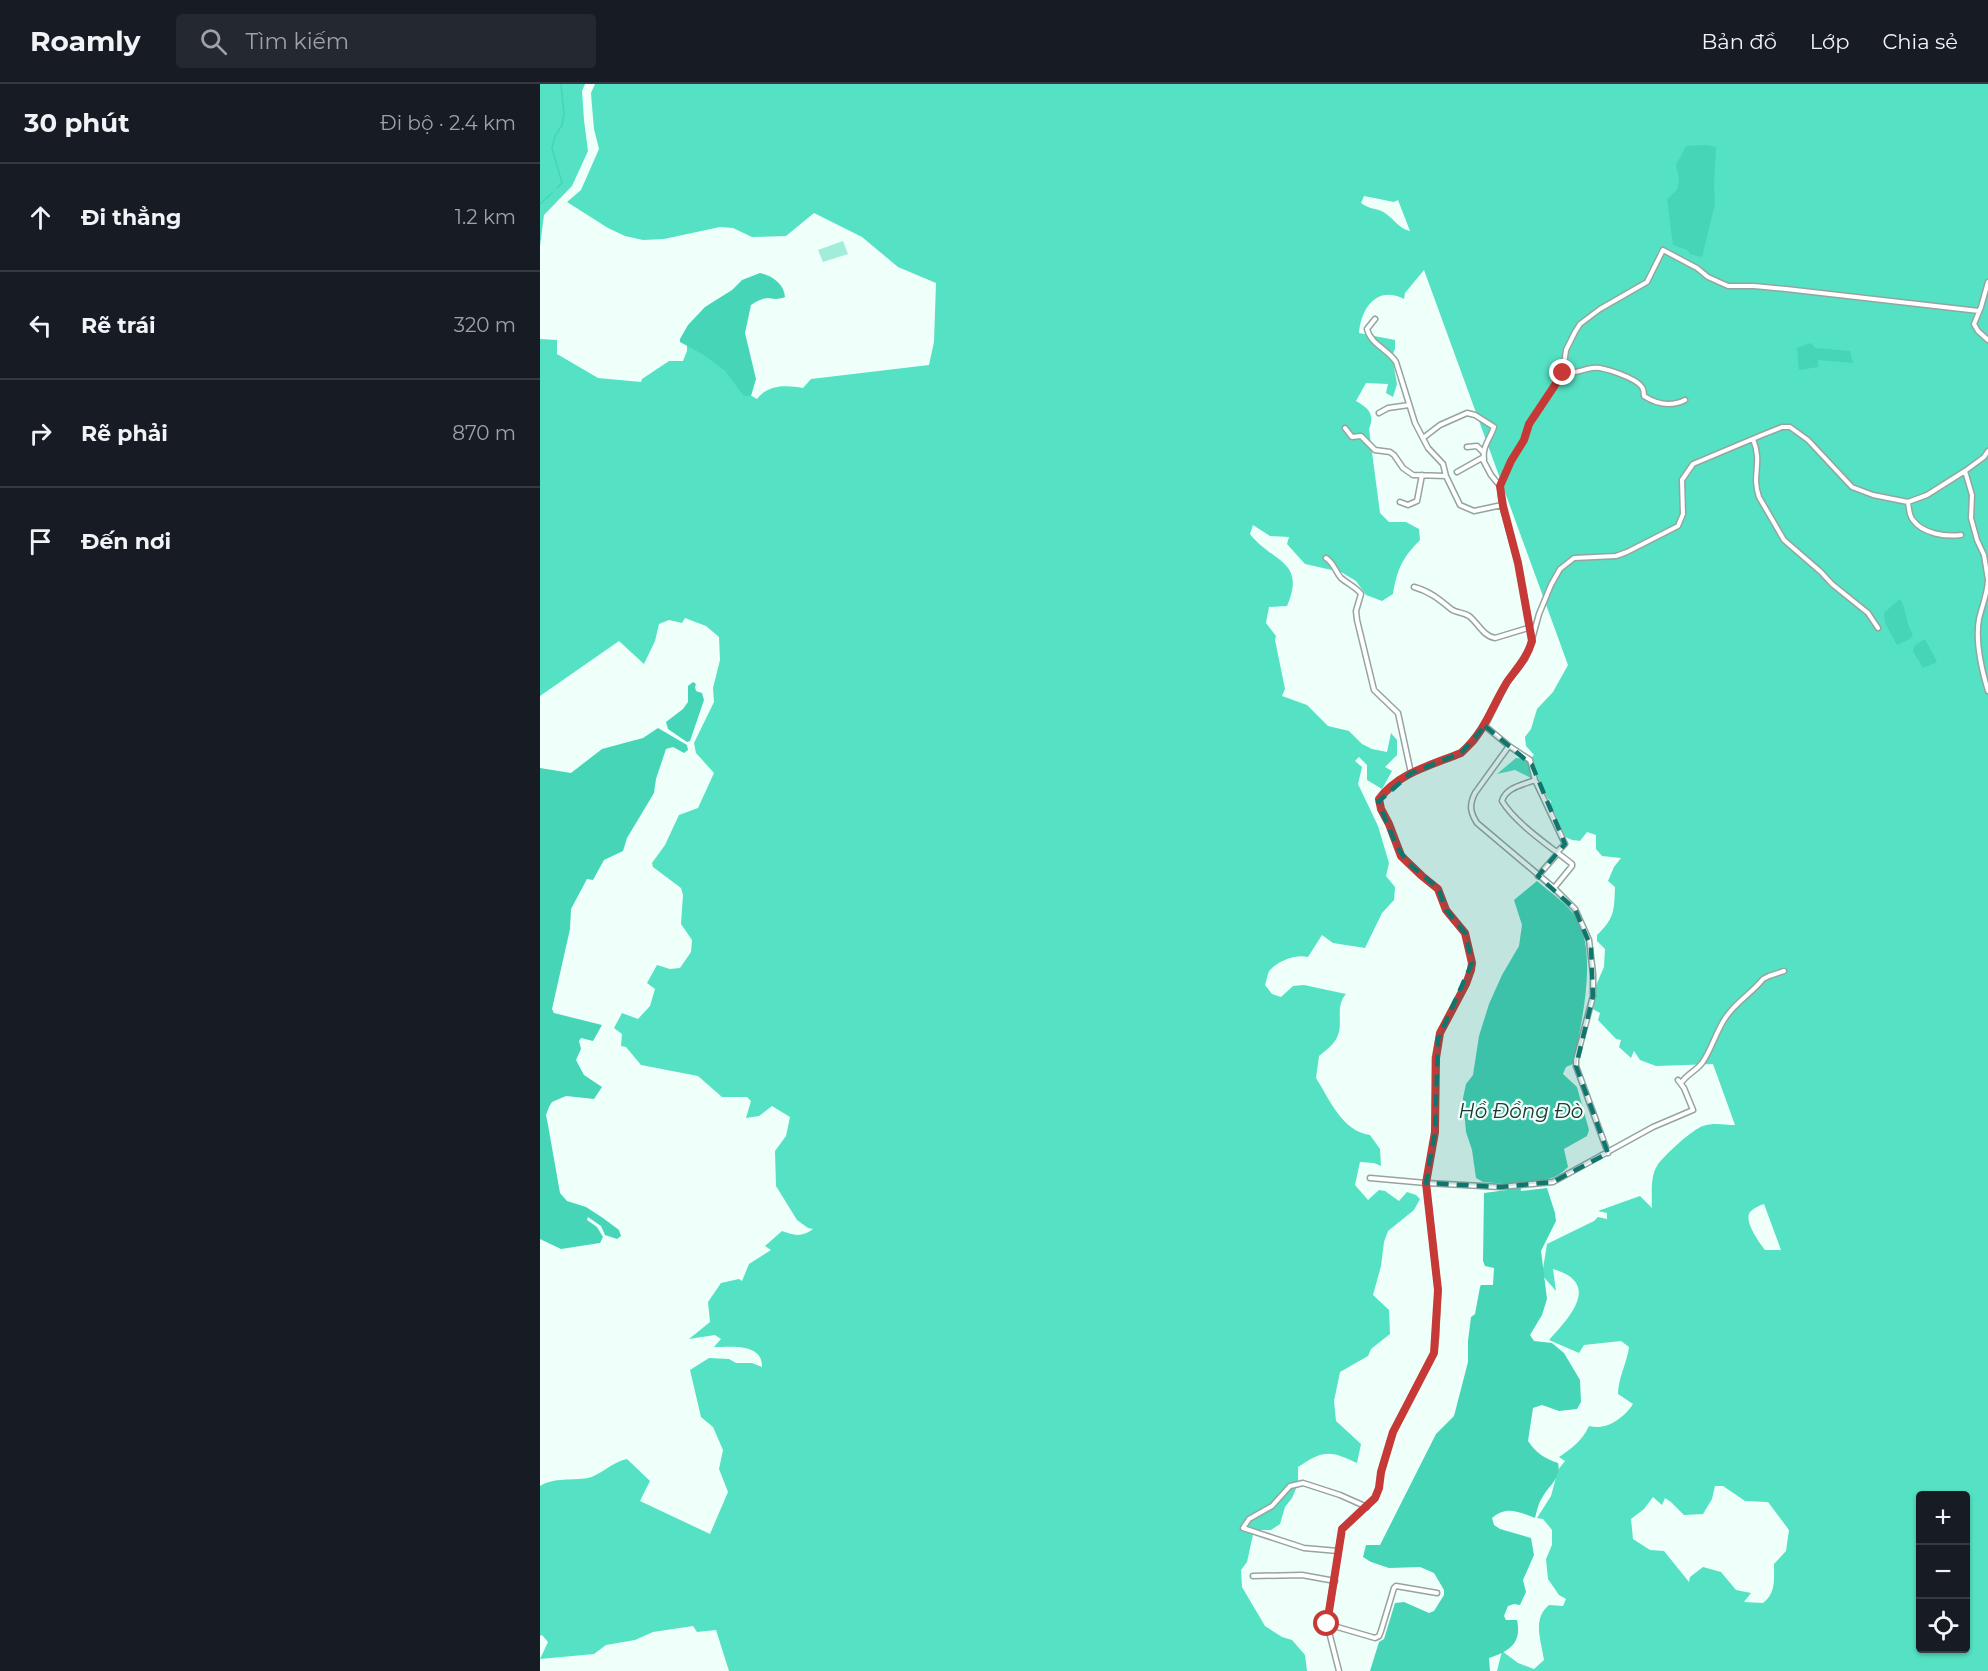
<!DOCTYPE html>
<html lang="vi">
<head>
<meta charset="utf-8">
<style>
  body { margin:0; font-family:Montserrat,sans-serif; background:#242831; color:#f1f3f6 }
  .controls { position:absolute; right:18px; bottom:18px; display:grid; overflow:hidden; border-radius:6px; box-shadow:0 2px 4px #0004 }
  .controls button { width:54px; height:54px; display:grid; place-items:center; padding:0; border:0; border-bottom:2px solid #363941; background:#171b24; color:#f1f3f6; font:30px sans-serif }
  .stop { position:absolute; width:18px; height:18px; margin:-14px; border:4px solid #c73936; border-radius:50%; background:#fff }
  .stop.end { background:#c73936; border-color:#fff; box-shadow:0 2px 6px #0008 }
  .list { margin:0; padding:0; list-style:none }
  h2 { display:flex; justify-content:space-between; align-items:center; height:78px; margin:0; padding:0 24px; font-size:26px }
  h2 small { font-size:20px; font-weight:400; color:#9ea1a6 }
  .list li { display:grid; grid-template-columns:39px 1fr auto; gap:18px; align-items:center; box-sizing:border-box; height:108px; padding:0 24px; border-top:2px solid #363941 }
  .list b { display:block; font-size:22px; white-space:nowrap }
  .list em { font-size:20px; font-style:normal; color:#9ea1a6 }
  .icon { flex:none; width:33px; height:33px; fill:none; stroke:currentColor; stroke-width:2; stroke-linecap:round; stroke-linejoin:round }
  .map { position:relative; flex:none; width:1448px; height:1587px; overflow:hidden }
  header { display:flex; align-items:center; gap:36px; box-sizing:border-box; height:84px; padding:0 30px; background:#171b24; border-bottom:2px solid #363941 }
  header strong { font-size:28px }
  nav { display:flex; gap:33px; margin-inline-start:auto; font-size:21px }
  .search { width:420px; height:54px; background:#242831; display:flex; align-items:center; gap:15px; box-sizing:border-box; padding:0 21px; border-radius:6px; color:#9ea1a6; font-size:22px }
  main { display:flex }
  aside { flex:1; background:#171b24 }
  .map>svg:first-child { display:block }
</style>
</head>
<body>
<header>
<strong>Roamly</strong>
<div class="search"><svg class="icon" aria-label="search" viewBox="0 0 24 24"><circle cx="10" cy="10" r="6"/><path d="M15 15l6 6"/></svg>Tìm kiếm</div>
<nav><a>Bản đồ</a><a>Lớp</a><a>Chia sẻ</a></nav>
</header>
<main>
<aside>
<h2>30 phút<small>Đi bộ · 2.4 km</small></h2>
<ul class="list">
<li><svg class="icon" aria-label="ahead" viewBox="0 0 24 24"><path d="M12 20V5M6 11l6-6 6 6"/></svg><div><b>Đi thẳng</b></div><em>1.2 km</em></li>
<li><svg class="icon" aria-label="left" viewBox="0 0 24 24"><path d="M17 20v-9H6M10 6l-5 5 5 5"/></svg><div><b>Rẽ trái</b></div><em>320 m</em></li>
<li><svg class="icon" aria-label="right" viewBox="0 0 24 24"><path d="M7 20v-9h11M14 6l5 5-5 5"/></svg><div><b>Rẽ phải</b></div><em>870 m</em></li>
<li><svg class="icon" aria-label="arrive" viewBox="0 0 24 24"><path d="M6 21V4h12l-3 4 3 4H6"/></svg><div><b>Đến nơi</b></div></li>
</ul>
</aside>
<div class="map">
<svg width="1448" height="1587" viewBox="0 0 1448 1587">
  <rect width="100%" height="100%" fill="#effffa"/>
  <path fill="#a2edd9" d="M303,157l5,13 -25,8 -5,-12z"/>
  <path fill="#55e1c3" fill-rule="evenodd" d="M0,0h45l-3,7 2,29 4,31 -16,35 -28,29 -4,31z
    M55,0h1393v1587h-491l5,-20 16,12 16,6 10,-9c-3,-20 -12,-41 5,-55l14,1 3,-7 -7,-4 -11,-16 -2,-20 6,-14v-15l-9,-11 -6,-1 14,-22 7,-26 7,-9 -6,-4c13,-9 23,-16 30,-31 17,5 35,-8 44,-22l-15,-10c0,-16 9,-31 11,-47l-8,-6 -37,4 -5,8 -30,-13c21,-23 53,-57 4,-71l3,22 -14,-16 5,-31 47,-23 4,-4 9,2v-6l-9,-2 42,-15 12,12c0,-13 -2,-31 5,-42 5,-9 36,-37 46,-40 11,-4 22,-1 32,-1l-22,-61 -57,2 -16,-6 -6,-9 -3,7 -12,-11 2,-7 -5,-1 -18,-19 2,-7 -13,-7 17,-39 1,-18 -8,-8v-6c18,-17 17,-25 18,-48l-7,-6 6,-14 7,-9 -19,-2 -6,-7v-14l-9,-3 -7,9c-4,-1 -7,0 -10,-2 -13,-5 -22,-25 -19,-38l-3,-2 -9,-17 -24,-12 -18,4 19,-16 14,1 4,-4 -8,-9 -1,-9 6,-8 6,-20 16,-17 15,-27 -144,-395 -19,23 -1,6c-27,-14 -43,9 -45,34l36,7v9l-3,7 5,28 -4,13 -7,-4 2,-9 -22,-1 -10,18c13,7 19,14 13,28l11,84 9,9h17l13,7 1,11c-17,17 -23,29 -27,54l-11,7 -16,-6 -10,-14 -15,-9 -36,-8 -18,-20 2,-7 -19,-1 -17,-11 -3,9c21,28 57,26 37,72l-18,1 -3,16 10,13 -1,4 10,49 -3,7 25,9 21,21 21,5 13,13 10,5 15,3 4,-19 6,7v15l-12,12 7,4 -10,18 -15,-9v-15l-8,-8 -4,4 7,6 -4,17 20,42 11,37 -3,13 9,11 -1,13 -12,13 -17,35 -32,-5 -11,-8 -14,22c-12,-3 -30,4 -38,13 -3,4 -3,10 -5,15l7,9 9,3 12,-11 11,-1 42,9c-11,12 -3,28 -8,41 -3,9 -12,15 -19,21l-3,22c14,22 26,53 54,57l10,14 1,17 -7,-3 -14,-1 -5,23 13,15 11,-10 6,1 14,10 8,-9 9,3 4,4 -6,11 -26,21 -4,11 -3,24 -8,29 16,15 1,24 -19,15 -3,7 -28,16 -6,29 2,20 25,23 -4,19c-27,-13 -34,-13 -59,4v17l-6,14 -7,9 -5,17 -9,6h-17l-7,32 -6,8 1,17 23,39 17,11 10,3 13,15 2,16h-578l-13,-41 -19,2 -4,-6 -40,6 -18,8 -29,5 -12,9 -54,5 8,-17 -6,-7 -2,1v-150c14,-9 32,-5 48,-8 11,-2 24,-16 39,-19l23,22 -10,20 70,33 18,-42 -9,-23 4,-19 -10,-23 -12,-10 -11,-47 19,-12 20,1 7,4h16l10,4c1,-24 -31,-20 -48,-20l7,-8 -6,-4 -26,4 21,-17 -2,-20 13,-19 18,-4 3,2 7,-17 22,-14 -6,-4 17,-15c13,5 20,6 31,-2l-5,-1 -11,-8 -21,-34 -1,-35 11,-15 4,-19 -18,-11 -13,10 -13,2 5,-17 -4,-4h-25l-24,-21 -57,-11 -15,-18 -5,-1 1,-12 -8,-6 8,-15 16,6 12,-13 5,-17 -8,-6 10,-18 13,4 10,-1 11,-16 1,-12 -11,-16 2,-29 -2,-7 -28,-21 -1,-4 13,-18 14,-30 19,-7 16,-35 -18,-20 -2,-10 20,-41 -1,-14 7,-28 -1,-23 -13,-11 -21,-8 -3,5 -13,-3 -10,4 -4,17 -11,23 -25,-23 -79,55v-357l17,1v14l41,24 43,4 1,-3 27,-18h14l4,-10v-9l38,22 25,31 7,4c11,-15 30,-14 46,-11l8,-9 118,-14 5,-23 2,-59 -38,-16 -36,-30 -48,-24 -28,23 -34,1 -19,-9 -13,-1 -56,12 -21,1 -18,-4 -17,-8 -41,-26 14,-12 18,-41 -5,-20 -2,-23 -1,-13zM824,112l30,6 4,-2 12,31c-12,-3 -15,-11 -25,-18 -7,-5 -15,-3 -24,-10zM1224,1120l17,46h-16c-6,-8 -23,-31 -14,-39 3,-3 10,-6 13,-7zM1175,1402h8l22,15 23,1 21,28 -3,21 -12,13c0,16 2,29 -11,39l-19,-1 7,-9 -15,-3 -15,-18 -18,-5 -13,10 -1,5 -25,-31 -14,-1 -17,-11 -2,-20 13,-10 9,-12 9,8 3,-7 6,4 13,13 19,-1 9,-15zM1380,1412h46v152h-46z"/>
  <path fill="#46d5b7" d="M1165,61l11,2 -2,38 1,19 -13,53 -12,-3 -3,-4 -14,-5 -6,-46 10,-9 2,-11 -3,-14 10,-19z
    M220,189c13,3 24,11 25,24 -15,6 -15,-5 -34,8l-6,28 11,46 -5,17h-7l-19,-25 -21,-16 -24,-13v-3l8,-14 17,-18 27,-17 10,-10z
    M1271,259l4,5 35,3 3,12 -35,-3v7l-19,3 -2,-22z
    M1360,515c7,10 5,23 13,36l-3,4 -13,6 -12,-22 -1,-10z
    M1385,555l12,23 -14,6 -10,-17 1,-5z
    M153,598l3,2 -1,3 1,4 6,2 2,7 -14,41 -3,1 -19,-13 -2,-7 17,-13 5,-7v-16z
    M118,644l29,17 1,5 -4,3 -11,-6 -7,2 -10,30 -2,14 -27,45 -4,13 -19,9 -11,20 -6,-1 -16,30 -1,20 -18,80 2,4 48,12 -9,16 -12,-3 -2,3 2,8 -5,11 8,15 18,12 -8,12 -28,-3 -14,6 -3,5 -3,8 2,10 12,68 7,8 19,6 17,11 16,12 2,6 -4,3 -12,-4 -4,-9 -13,-9 -1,3 10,7 6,10 -3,6 -39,6 -21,-10v-471l31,5 31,-24 41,-11z
    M997,797c14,12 31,23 40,38 21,37 4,106 -4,145l-7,3 -3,7 14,13 12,43 -2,6 -23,13 4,18c-13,14 -30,15 -48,16l1,8 26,-3 8,25 1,8 -15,30 6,48 -5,16 -12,20 4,6 18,2 12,10 16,27 1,22 -4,7 -18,2 -17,-6 -9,3 -5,33c9,13 16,17 30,22 4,15 -10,23 -16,35 -4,6 -5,13 -7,20 -16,-6 -29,-13 -43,0l2,7 6,4 31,9 3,17 -11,25 3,12 -6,13 -6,-1 -6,2 -4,10 2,4h11c5,24 -8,31 -28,38l1,13h-120l9,-29 5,-3 11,-36 9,-1 25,11 5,-2 10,-16v-5l-10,-17 -14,-6 -31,1 -18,-6 -8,-5 3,-12h14l56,-111 18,-18 14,-54v-21l3,-24 4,-3 5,-27 1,-2h12l1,-17 -9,-2 -2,-5 1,-68 23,-3 -1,-6 -23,-2 -7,-4 -4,-28 -6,-18 -3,-34 3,-14 7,-9 6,-39 10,-32 13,-29 17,-29 3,-21 -8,-25z"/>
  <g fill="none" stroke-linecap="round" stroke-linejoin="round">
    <path stroke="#46d5b7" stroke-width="1.5" d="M17,104l5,-5 -10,-35 3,-12 7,-11 2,-11 -3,-30
      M0,120l12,-11"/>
    <g stroke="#96a4a0" stroke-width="7">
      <path id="minor" d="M1448,198l-7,25 -7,17 4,7 10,9
        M835,235l-8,10c4,16 21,20 29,33l19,61 13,25 15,16 3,12 14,29 14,6 28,-6
        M1023,289c13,1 17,-3 29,-5 10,-2 44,10 50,19 2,3 2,6 2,9 14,9 27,11 41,4
        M839,329l9,-5 21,-3
        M805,344l7,9 9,-1 14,14 15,2 4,3 9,13 10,7 33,1
        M883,354l17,-13 27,-12 8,2 19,12c-4,12 -12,20 -10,32
        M1213,355c10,25 -2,35 6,58l25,43 37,32 11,12 36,29 10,15
        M927,363l10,-1 6,6
        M1425,387l7,24 -1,23 6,22 7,15 4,25
        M917,388l25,-14 9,17 9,11
        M860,418l8,3 9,-4 5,-26
        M1368,418c1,6 1,14 5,18 10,14 33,17 48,15
        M786,474c8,5 9,13 15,20 7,6 15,9 20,16l-5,17 1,9 17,70 24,23 13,60
        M1448,497c-1,14 -6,25 -9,38 -4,22 3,52 9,72
        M874,503c15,4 25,12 37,22 5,4 12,3 18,7 9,7 14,20 26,22l33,-10
        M992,556l-14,-77 -16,-58 -2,-19 11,-25 13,-21 5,-16 34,-51 3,-23 9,-18 5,-8 20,-15 47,-27 16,-32 34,18 11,9 20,9h26l32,3 193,22
        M945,642l24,20 -34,47c-6,12 -5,19 2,30l77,65 21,21 14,31 4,34v22l-17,64v6l32,87
        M969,662l21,14 5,20 30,64 -8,8
        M995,696c-12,5 -29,7 -33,21 14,23 49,46 70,63v2l-18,22
        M998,792l20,-23
        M1141,999c6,-9 15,-12 21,-20 10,-14 14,-32 24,-46 10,-15 26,-24 37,-38l6,-3 15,-5
        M830,1094l56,5 74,4 53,-5 100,-55 40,-17 -9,-22 -6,-8
        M798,1467l-34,-3 -61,-20 6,-9 23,-13 18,-20 13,-3 37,12 27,12
        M713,1492l49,-1 33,6
        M787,1540l48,14 4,-2 2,-5 13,-43 2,-2 41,7
        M799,1587l-12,-47 15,-95 33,-31 4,-10 2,-16 12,-40 41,-79 2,-16 2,-47 -12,-107 9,-51v-74l5,-25 26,-49 5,-14 1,-7 -7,-30 -19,-23 -8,-21 -16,-13 -20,-20 -13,-32 -8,-15 -2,-10 21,-20 11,-6 50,-20 13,-12 13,-19 20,-40 18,-23 4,-9 10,-36 12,-29 9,-16 14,-11 42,-2 11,-4 51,-26 5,-12 -1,-34 11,-16 69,-29 20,-8h8l18,13 44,47 21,8 35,7 19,-7 38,-24 19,-14 4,-6"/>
    </g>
    <use href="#minor" stroke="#fff" stroke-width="4"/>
  </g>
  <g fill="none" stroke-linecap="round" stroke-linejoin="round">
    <path stroke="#c73936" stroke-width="8" d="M787,1540l15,-95 33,-31 4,-10 2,-16 12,-40 41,-79 4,-63 -12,-107 9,-51 1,-74 4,-25 26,-49 5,-14 1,-7 -7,-30 -19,-23 -8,-21 -16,-13 -21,-20 -12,-32 -8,-15 -2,-10c19,-26 53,-34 82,-46 24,-21 30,-45 46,-71 10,-14 20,-24 25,-41l-14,-78 -15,-57 -3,-20 11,-25 13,-21 5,-16 34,-51"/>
  </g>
  <path fill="#0f766e" fill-opacity="0.2" stroke="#0f766e" stroke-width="4.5" stroke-dasharray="12 8" stroke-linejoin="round" d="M945,642l47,39 33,79 -27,32 37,33 16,38 2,49 -17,70 32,87 -55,29 -53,5 -74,-4 9,-51 3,-93 34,-76 -7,-30 -19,-23 -8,-22 -29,-24 -12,-17 -19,-45 33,-29 50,-20z"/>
  <g text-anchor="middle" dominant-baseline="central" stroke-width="4.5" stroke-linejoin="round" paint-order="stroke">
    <g font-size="20" font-style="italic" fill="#213933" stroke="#effffa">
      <text x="981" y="1027">Hồ Đồng Đò</text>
    </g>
  </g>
</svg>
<div class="controls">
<button>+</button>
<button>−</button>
<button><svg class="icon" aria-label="locate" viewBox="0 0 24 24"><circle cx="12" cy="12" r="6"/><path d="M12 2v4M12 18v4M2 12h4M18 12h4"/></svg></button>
</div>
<div class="stop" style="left:787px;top:1540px"></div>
<div class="stop end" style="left:1023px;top:289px"></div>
</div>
</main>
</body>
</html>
